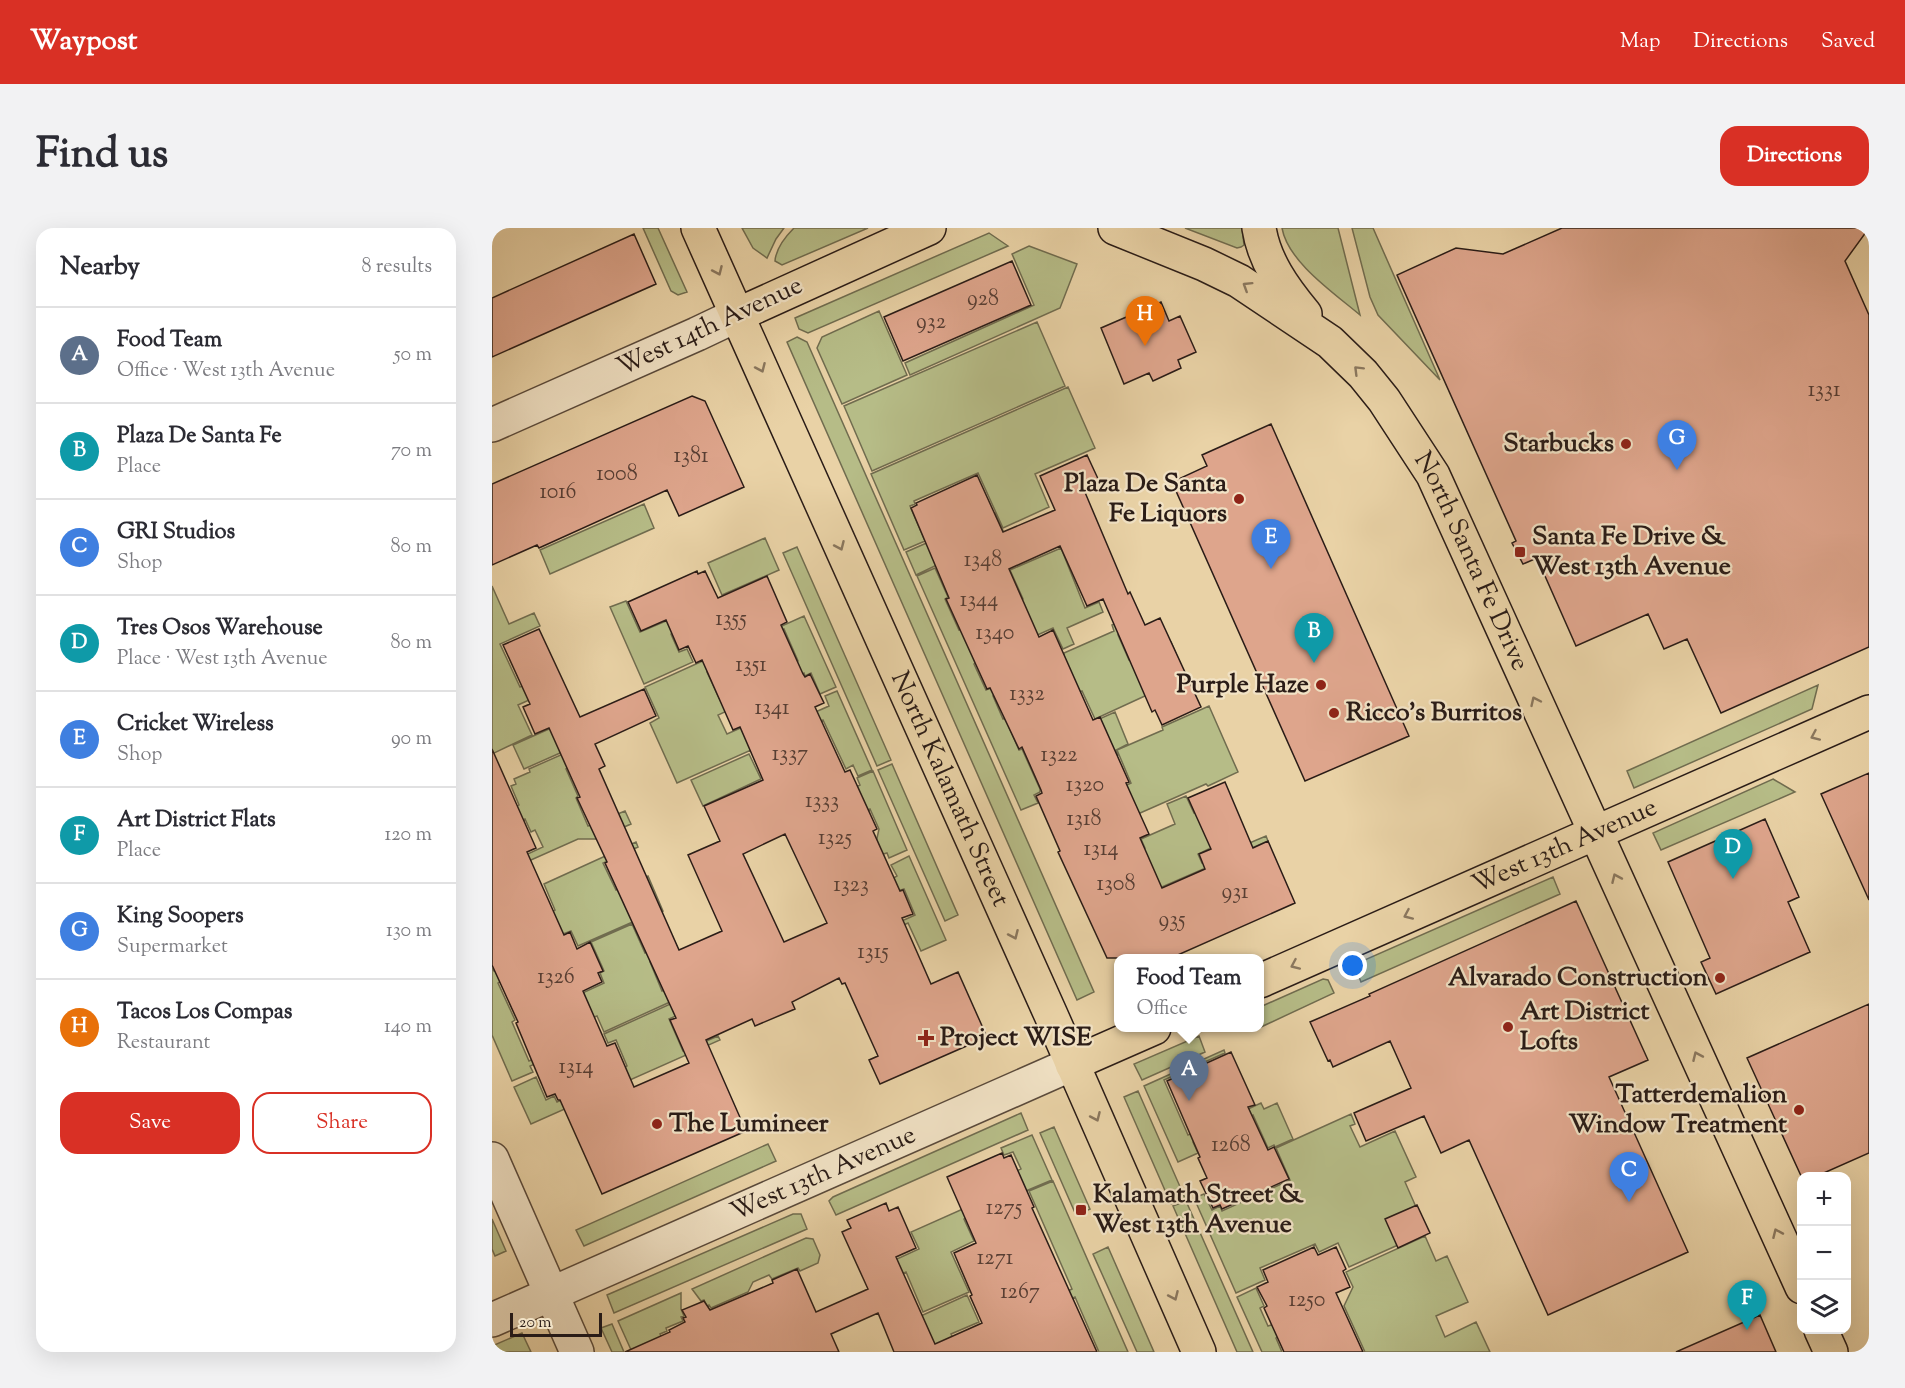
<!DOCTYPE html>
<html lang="en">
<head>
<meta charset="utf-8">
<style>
  body { margin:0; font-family:"Sorts Mill Goudy",serif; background:#f2f2f3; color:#2b2b33 }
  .controls { position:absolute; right:18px; bottom:18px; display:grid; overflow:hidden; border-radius:12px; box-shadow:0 6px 24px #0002 }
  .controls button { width:54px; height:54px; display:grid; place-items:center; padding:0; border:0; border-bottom:2px solid #e1e1e2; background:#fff; color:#2b2b33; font:30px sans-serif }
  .scale { position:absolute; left:18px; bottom:15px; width:92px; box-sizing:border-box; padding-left:6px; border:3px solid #2a1c17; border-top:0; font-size:16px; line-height:21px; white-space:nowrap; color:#2a1c17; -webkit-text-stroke:4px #f1e2c5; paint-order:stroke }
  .you { position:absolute; left:861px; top:738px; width:21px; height:21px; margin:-15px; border:4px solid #fff; border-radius:50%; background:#1a73e8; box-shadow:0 0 0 9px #1a73e833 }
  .badge { display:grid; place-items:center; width:39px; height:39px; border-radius:50%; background:#d93025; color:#fff; font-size:20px; font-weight:700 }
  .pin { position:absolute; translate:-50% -50px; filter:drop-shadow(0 2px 3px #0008) }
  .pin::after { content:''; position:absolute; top:32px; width:21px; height:18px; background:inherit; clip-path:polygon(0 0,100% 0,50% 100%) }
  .popup { position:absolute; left:622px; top:726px; width:150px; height:78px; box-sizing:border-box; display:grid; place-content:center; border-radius:12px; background:#fff; filter:drop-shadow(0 2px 4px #0005); font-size:20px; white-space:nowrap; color:#7c7c81 }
  .popup b { font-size:22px; color:#2b2b33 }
  .popup::after { content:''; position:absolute; left:50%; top:100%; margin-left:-12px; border:12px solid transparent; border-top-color:#fff }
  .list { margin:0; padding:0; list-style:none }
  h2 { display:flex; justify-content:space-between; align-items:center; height:78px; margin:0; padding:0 24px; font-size:26px }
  h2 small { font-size:20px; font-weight:400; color:#7c7c81 }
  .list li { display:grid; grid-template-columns:39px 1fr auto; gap:18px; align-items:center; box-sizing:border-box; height:96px; padding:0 24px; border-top:2px solid #e1e1e2 }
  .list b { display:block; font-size:22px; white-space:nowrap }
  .list p { margin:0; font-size:20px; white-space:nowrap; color:#7c7c81 }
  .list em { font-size:20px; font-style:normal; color:#7c7c81 }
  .actions { display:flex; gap:12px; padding:18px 24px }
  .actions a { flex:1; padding:14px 0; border:2px solid #d93025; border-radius:18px; text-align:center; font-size:21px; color:#d93025 }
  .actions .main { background:#d93025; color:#fff }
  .icon { flex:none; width:33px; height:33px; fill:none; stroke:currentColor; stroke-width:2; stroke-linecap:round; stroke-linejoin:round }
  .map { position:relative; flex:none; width:1377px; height:1124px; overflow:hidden; border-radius:18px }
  header { display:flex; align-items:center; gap:36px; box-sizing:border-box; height:84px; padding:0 30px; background:#d93025; color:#fff }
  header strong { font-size:28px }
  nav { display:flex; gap:33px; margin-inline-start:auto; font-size:21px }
  .intro { display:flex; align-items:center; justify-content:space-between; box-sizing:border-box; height:144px; padding:0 36px }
  h1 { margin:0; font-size:42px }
  .button { padding:15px 27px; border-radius:18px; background:#d93025; color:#fff; font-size:21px; font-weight:700 }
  main { display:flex; gap:36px; padding:0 36px }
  aside { flex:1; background:#fff; border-radius:18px; box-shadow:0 6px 24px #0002 }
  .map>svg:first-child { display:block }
</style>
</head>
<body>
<header>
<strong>Waypost</strong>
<nav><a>Map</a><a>Directions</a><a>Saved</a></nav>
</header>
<div class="intro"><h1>Find us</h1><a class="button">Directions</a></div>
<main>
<aside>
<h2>Nearby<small>8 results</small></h2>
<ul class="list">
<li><span class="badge" style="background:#5c6f8a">A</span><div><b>Food Team</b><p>Office · West 13th Avenue</p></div><em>50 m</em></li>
<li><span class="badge" style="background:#0f9aa8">B</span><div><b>Plaza De Santa Fe</b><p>Place</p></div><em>70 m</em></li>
<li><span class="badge" style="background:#3f7fe0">C</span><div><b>GRI Studios</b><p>Shop</p></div><em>80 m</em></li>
<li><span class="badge" style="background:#0f9aa8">D</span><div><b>Tres Osos Warehouse</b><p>Place · West 13th Avenue</p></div><em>80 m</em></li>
<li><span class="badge" style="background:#3f7fe0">E</span><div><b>Cricket Wireless</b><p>Shop</p></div><em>90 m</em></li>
<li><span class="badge" style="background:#0f9aa8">F</span><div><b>Art District Flats</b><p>Place</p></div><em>120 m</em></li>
<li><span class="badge" style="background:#3f7fe0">G</span><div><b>King Soopers</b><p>Supermarket</p></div><em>130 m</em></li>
<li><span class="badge" style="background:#e8710a">H</span><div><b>Tacos Los Compas</b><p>Restaurant</p></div><em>140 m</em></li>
</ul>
<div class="actions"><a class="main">Save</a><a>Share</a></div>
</aside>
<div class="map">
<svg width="1377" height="1124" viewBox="0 0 1377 1124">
  <rect width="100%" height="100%" fill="#e9d2a6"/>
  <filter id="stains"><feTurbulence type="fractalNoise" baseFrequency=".00333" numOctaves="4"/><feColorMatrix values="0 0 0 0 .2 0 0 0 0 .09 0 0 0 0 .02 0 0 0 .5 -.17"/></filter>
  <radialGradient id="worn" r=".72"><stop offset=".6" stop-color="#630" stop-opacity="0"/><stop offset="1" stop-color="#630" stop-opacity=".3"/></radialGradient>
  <path fill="#b6bc87" stroke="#706c4f" stroke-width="1.5" d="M151,0h15l29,64 -9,3 -7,-4z
    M250,0h42l-8,11 -9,19 -14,-10z
    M302,0h74l-86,37 -7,-4c1,-13 10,-24 19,-33z
    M693,0h57l2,17 -3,2 -4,1z
    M790,0h56l22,87c-26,-22 -72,-53 -78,-87z
    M860,0h21l67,152 -62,-65 -8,-18z
    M497,5l19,13 -200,87 -9,-4 -4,-11z
    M537,18l48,18 -17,44 -150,67 -5,-12 129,-58 -22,-51z
    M387,83l28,64 -65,29 -25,-56 5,-11z
    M545,94l28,64 -193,85 -28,-65z
    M305,109l10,5 287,650 -17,8 -290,-658z
    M576,159l27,61 -60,26 14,33 -46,21 -25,-55 -64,28 1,3 -5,2 15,35 -21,9 -33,-76z
    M152,276l10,24 -104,46 -10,-24z
    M503,285l9,20 -88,42 -10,-23z
    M273,310l14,32 -57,25 -14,-32z
    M305,319l94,213 -14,6 -94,-213z
    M569,320l24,60 14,-6 4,10 -36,16 7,16 -11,5 -10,-21 -29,13 -15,-35 14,-7 -13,-29z
    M443,340l13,29 -3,2 14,31 3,-1 15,33 -3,2 12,26 9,-4 3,8 -5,2 10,23 6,-2v10l10,23 3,-1 18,40v3l-6,3 4,8 -17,7 -104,-234z
    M0,358l17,38 25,-11 6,13 -40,18 20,43 9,-4 7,14 -18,8 14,30 -40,19z
    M134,373l14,31 33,-14 6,12 -8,4 8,18 8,-3 6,13 -49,22 -34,-77z
    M647,385l5,11 -26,11 11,25 42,-18 15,35 -91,42 -13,-28 -13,5 -5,-43 50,-22 -2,-6z
    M312,388l32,71 -16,7 -9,-21 -6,3 -1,-3 -58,26v3l-28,13 9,19 27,-12 7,14 68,-30 -4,-10 12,-5 35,79 -14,6 -5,-11 -7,4 -23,-49 -71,33 -1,-3 -74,33 -27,-60 9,-5 -14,-31 62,-28v13l12,26 4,-2 75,-35 -14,-32 -7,3 -2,-3z
    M1326,457l-6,24 -178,79 -7,-17z
    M717,478l29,66 -30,14 -2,-2 -84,37 -13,-28 22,-10 -14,-33 46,-20 -1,-3z
    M623,484l13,32 -12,6 2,5 -76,33 46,-64z
    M66,497l11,24 -45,20 -11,-24z
    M80,522l23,6 -29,13 12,27 -2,2 12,28 37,-15 6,13 -35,15h-18l-56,25 -3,-6 24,-11 -8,-17 -4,2 -6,-13 -19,8 2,-16 11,-6 -8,-19 5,-2 -2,-5 16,-7 -1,-3z
    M257,526l12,25 -58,27 -12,-26z
    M400,536l66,151 -13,6 -67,-151z
    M381,543l34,79 -18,8 -2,-5 -7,2 -6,-3 5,-23 -9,-20 -26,11 9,-32 7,-3 -3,-7z
    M1281,551l22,13 -134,58 -8,-17z
    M694,568l8,17 17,-7 2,41 -15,7 4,9 64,-27 2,5 -113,49 -17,-39 7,-3 -4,-9 34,-15 -8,-20z
    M144,614l2,5 -35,16 13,27 32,-14 15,35 -26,12 -2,-2 -57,25 -7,-15 -8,3 -32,-13 24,-11 -11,-26z
    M417,628l37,84 -25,11 -13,-28 -11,5 -2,-4 20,-9 -11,-26 -6,2 -6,-12 5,-3 -6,-11z
    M1061,649l7,17 -199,88 -5,-13 4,-7z
    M140,696l13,29 29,-13 4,9 -28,13 12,29 3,-1 5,12 -66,30 -7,-16 -8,3 -11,-24 26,-12 -4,-10 4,-2 -13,-29z
    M0,740l2,3 6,-3 5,11 -7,4 17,37 -3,2 17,39 70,-31 2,5 -71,31 3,6 -21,9 -20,-46z
    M831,751l5,1 6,13 -73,34 -1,-20z
    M207,763l6,12 -36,16 14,32 35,-15 2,4 -189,84 -17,-37 22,-10 10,23 8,-4 3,6 64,-28 -1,-4 7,-4 -11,-26 -8,3 -4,-9z
    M707,808l6,16 -63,28 -8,-16z
    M732,822l1,3 -61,27 24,55 39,-17 3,7 -37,17 5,11 -20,9 -34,-76z
    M646,863l47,107 -14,6 -47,-107z
    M769,875l3,6 13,-6 16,36 -18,8 -1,-2 -6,3 -15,-33 -15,7 -3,-7z
    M529,885l7,17 -192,85 -7,-14 4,-4z
    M859,886l4,10 -5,2 10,21 35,-16 21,46 -11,5 22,50 -78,35 -11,-24 -19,9 -4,-8 -55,24 5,12 -29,13 -42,-95 10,-4 8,16 8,-4 2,5 68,-31 -14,-32z
    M562,899l36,82 -14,6 -36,-82z
    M540,907l20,45 -31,13 -9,-20 9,-4 -8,-17 -9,3 -3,-7z
    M276,916l8,17 -192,85 -8,-16z
    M561,953l75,171h-29l-24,-55 -31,14 -3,-8 31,-14 -43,-98z
    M694,973l67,151h-16l-64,-146z
    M482,976l4,8 -14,7 10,22 -23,11 18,40 -46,20 -17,-40 -16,7 -6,-14 35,-16 -8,-17z
    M301,986h8l6,15 -193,84 -7,-18z
    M0,991l14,32 -11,5 -3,-7z
    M933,1008l11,25 11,-5 21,46 -32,14 9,21 31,-15 14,30h-125l-21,-46 9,-19 -7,-15z
    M314,1010l7,1 7,16 -2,8 -18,8 -2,-3 -26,11 -3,-4 -16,7 -5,10 -37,16 -2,-3 -2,1 -3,-6 -3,1 -9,-12z
    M616,1019l46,105h-17l-44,-98z
    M764,1060l8,18 -4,2 8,18 6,-2 6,12 -4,2 6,14h-20l-25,-55z
    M189,1065v16l3,7 -3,1 2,4 -17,7 1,3 -7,3 8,18h-36l-14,-31z
    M475,1067l12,27 -28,12 7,16 4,2h-26l-35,-27z
    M120,1096l12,28h-12l-11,-24z
    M30,1105l9,19h-39v-6z"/>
  <path fill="#dea58c" stroke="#2a1c17" stroke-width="1.5" fill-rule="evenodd" d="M1070,0h307l-24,33 24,54v332l-148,66 -34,-74 -23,10 -16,-35 -72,32 -39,-88 -14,6 -11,-21 4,-2 -119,-266 59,-27 47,6z
    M142,6l22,50 -164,73v-59z
    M520,33l19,44 -128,56 -19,-44z
    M669,74l8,19 11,-5 16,36 -18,8 3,8 -28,13 -4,-8 -25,11 -23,-56z
    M200,168l13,5 39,86 -65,29 -12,-26 -128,58 -2,-3 -45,20v-81z
    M779,196l138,312 -104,45 -133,-299 35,-16 -5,-11z
    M595,227l13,28 -16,7 44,104 2,-2 15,33 15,-7 41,89 -39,18 -7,-15 -3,2 -49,-113 -16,7 -27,-60 -51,23 30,68 14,-7 40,90 7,-3 29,65 -3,1 23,51 -9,4 22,50 43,-19 -6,-15 12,-5 -23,-51 37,-16 28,66 15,-7 27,62 -124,55h-64l-49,-106 2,-1 -24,-55 6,-3 -1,-3 -19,-43 -3,2 -29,-61 -3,1 -41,-90 3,-1 -38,-90 6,-3 -1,-2 61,-28 26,57 52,-22 -15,-34z
    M205,343l1,3 7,-3 13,27 49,-22 20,46 -6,3 22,49 2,3 5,-3 14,29 -9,4 30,65 5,-2 27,59 -4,2 27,60 3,-1 10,24 -11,4 29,66 27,-12 29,65 -107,47 -11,-24 9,-4 -33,-73 -3,1 -3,-6 -47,24 3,7 -40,17 -3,-7 -46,21 40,91 -144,63 -42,-94h-2l-3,-6 -8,3 -31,-74 2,-1 -26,-57v-216l44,99 -9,4 37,83 6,-3 7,17 13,-7 13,29 -5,2 4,9 -19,9 24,55 8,-3 19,44 55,-24 -19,-43 6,-2 -71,-155 2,-1 -30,-64 3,-1 -31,-69 -14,6 -12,-27 7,-3 -27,-59 36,-16 41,88 64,-28 12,27 -61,28 10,22 -6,3 80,181 43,-19 -34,-76 32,-14 -16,-35 59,-26 -23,-53 -7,3 -31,-70 -6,3 -8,-17 -9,4 -13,-30 -25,11 -13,-29zM293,606l42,89 -43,19 -41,-88z
    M1377,545v127l-48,-106z
    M1273,591l34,78 -11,5 22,50 -94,42 -15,-32 9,-4 -42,-96z
    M1084,673l72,159 -39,17 79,175 -140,63 -79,-175 -28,13 -17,-37 -58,25 -12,-28 57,-25 -21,-47 -57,26 -3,-7 -2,1 -18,-39 60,-26 -1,-2z
    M1377,776v149l-52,23h-15v2l-55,-120z
    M739,824l24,53 -7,2 20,43 6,-3 15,32 -67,30 -2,-4 -7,3 -13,-27 7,-3 -9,-20 2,-1 -33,-76z
    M510,925l2,5 7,-3 23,52 -2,1 65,144h-203l-16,-39 -47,21 8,18h-214l45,-20 -1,-2 16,-8 -2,-4 3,-1 -4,-7 22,-9 6,9 63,-27 -1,-3 25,-11 19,43 52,-23 -26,-57 9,-4 -4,-8 39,-17 3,8 9,-4 18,41 -20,9 39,87 47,-21 -12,-27 2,-1 -18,-42 22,-10 -29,-66z
    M925,977l13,28 -32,15 -13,-29z
    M822,1019l4,8 18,-8 10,22 -3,2 7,16 -14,6 27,59h-79l-20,-44 3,-2 -10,-19 11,-5 -5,-12z
    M1268,1087l16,37h-100z"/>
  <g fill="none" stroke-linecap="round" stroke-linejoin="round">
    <g stroke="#5a4a3b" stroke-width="36">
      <g id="minor">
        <path d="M0,197l205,-91 40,-19"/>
        <path d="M0,931l85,193"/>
        <path id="s1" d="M0,1092l580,-256"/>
      </g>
    </g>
    <g stroke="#2a1c17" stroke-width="36">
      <g id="major">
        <path id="s2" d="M206,0l353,787 148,337"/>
        <path id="s3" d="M623,0l89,36 35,17 91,61 33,32 21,26 49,75 369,812"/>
        <path d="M767,0c5,33 25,61 46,86"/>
        <path d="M245,87l192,-87"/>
        <path id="s4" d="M768,753l609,-269"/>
        <path d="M580,836l82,-36"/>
        <path d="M1329,1102l10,22"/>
      </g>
    </g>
    <use href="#minor" stroke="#f1e2c5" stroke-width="33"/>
    <use href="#major" stroke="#e9d2a6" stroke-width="33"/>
  </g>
  <defs><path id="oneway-chevron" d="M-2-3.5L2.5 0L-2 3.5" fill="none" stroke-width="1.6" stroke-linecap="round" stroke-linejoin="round" transform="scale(1.5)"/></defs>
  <g stroke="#8a775e">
    <use href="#oneway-chevron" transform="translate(226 43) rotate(66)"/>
    <use href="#oneway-chevron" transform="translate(755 58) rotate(-148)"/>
    <use href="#oneway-chevron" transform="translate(269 140) rotate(66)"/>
    <use href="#oneway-chevron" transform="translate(866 142) rotate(-135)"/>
    <use href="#oneway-chevron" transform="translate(348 318) rotate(66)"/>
    <use href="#oneway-chevron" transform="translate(1043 473) rotate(-115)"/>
    <use href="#oneway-chevron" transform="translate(1323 508) rotate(156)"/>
    <use href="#oneway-chevron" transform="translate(1124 650) rotate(-114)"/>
    <use href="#oneway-chevron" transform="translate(916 687) rotate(156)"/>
    <use href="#oneway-chevron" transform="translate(522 707) rotate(66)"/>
    <use href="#oneway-chevron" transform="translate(803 737) rotate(156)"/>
    <use href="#oneway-chevron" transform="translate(1205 828) rotate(-114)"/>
    <use href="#oneway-chevron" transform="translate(604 889) rotate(66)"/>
    <use href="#oneway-chevron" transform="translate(1285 1005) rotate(-114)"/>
    <use href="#oneway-chevron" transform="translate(682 1068) rotate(66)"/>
  </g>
  <g fill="#8f2418" stroke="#f1e2c5" stroke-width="2">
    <circle cx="1134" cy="216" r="6"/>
    <circle cx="747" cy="271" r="6"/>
    <rect x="1022" y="318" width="12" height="12" rx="3"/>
    <circle cx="829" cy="457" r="6"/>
    <circle cx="842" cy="485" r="6"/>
    <circle cx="1228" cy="750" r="6"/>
    <circle cx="1016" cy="799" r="6"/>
    <path d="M431 801h6v6h6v6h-6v6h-6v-6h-6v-6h6z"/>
    <circle cx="1307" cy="882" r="6"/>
    <circle cx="165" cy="896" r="6"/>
    <rect x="583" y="976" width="12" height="12" rx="3"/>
  </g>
  <g text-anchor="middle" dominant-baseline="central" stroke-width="4.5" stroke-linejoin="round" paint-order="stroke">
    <g font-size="22" fill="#573e34">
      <text x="491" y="72">928</text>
      <text x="439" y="95">932</text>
      <text x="1332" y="163">1331</text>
      <text x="199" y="229">1381</text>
      <text x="125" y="247">1008</text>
      <text x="66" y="265">1016</text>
      <text x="491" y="333">1348</text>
      <text x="487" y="373">1344</text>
      <text x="239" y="392">1355</text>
      <text x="503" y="406">1340</text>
      <text x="259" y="438">1351</text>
      <text x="535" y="467">1332</text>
      <text x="280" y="481">1341</text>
      <text x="298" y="527">1337</text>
      <text x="567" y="528">1322</text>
      <text x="593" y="558">1320</text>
      <text x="330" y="574">1333</text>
      <text x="592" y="592">1318</text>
      <text x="343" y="611">1325</text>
      <text x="609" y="622">1314</text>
      <text x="624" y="657">1308</text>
      <text x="359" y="658">1323</text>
      <text x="743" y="665">931</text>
      <text x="680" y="693">935</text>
      <text x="381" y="725">1315</text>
      <text x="64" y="750">1326</text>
      <text x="84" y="840">1314</text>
      <text x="739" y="918">1268</text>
      <text x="512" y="981">1275</text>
      <text x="503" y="1031">1271</text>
      <text x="528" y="1065">1267</text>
      <text x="815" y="1073">1250</text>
    </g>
    <g font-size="26" fill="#2a1c17" stroke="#f1e2c5">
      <text transform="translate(218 99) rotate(-25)">West 14th Avenue</text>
      <text stroke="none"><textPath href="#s3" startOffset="508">North Santa Fe Drive</textPath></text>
      <text stroke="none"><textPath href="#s2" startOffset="615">North Kalamath Street</textPath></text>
      <text stroke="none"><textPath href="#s4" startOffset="333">West 13th Avenue</textPath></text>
      <text stroke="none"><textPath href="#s1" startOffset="362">West 13th Avenue</textPath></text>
    </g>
    <g font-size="26" font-weight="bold" fill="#2a1c17" stroke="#f1e2c5" text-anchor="start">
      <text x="1122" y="216" text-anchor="end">Starbucks</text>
      <text x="735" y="256" text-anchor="end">Plaza De Santa<tspan x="735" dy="30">Fe Liquors</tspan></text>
      <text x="1040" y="309">Santa Fe Drive &amp;<tspan x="1040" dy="30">West 13th Avenue</tspan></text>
      <text x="817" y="457" text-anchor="end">Purple Haze</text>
      <text x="854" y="485">Ricco's Burritos</text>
      <text x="1216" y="750" text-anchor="end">Alvarado Construction</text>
      <text x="1028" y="784">Art District<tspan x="1028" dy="30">Lofts</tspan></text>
      <text x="448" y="810">Project WISE</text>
      <text x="1295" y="867" text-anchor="end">Tatterdemalion<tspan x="1295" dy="30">Window Treatment</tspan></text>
      <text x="177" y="896">The Lumineer</text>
      <text x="601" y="967">Kalamath Street &amp;<tspan x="601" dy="30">West 13th Avenue</tspan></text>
    </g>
  </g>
  <rect width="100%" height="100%" filter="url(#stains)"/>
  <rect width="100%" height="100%" fill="url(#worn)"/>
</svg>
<div class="controls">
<button>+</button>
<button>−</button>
<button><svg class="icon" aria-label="layers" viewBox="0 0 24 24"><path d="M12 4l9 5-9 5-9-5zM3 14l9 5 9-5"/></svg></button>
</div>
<div class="scale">20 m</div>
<div class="you"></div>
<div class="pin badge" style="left:697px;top:873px;background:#5c6f8a">A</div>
<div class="popup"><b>Food Team</b>Office</div>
<div class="pin badge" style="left:822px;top:435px;background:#0f9aa8">B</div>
<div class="pin badge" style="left:1137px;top:974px;background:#3f7fe0">C</div>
<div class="pin badge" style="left:1241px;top:651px;background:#0f9aa8">D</div>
<div class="pin badge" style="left:779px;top:341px;background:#3f7fe0">E</div>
<div class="pin badge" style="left:1255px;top:1102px;background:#0f9aa8">F</div>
<div class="pin badge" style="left:1185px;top:242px;background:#3f7fe0">G</div>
<div class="pin badge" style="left:653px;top:118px;background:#e8710a">H</div>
</div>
</main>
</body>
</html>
